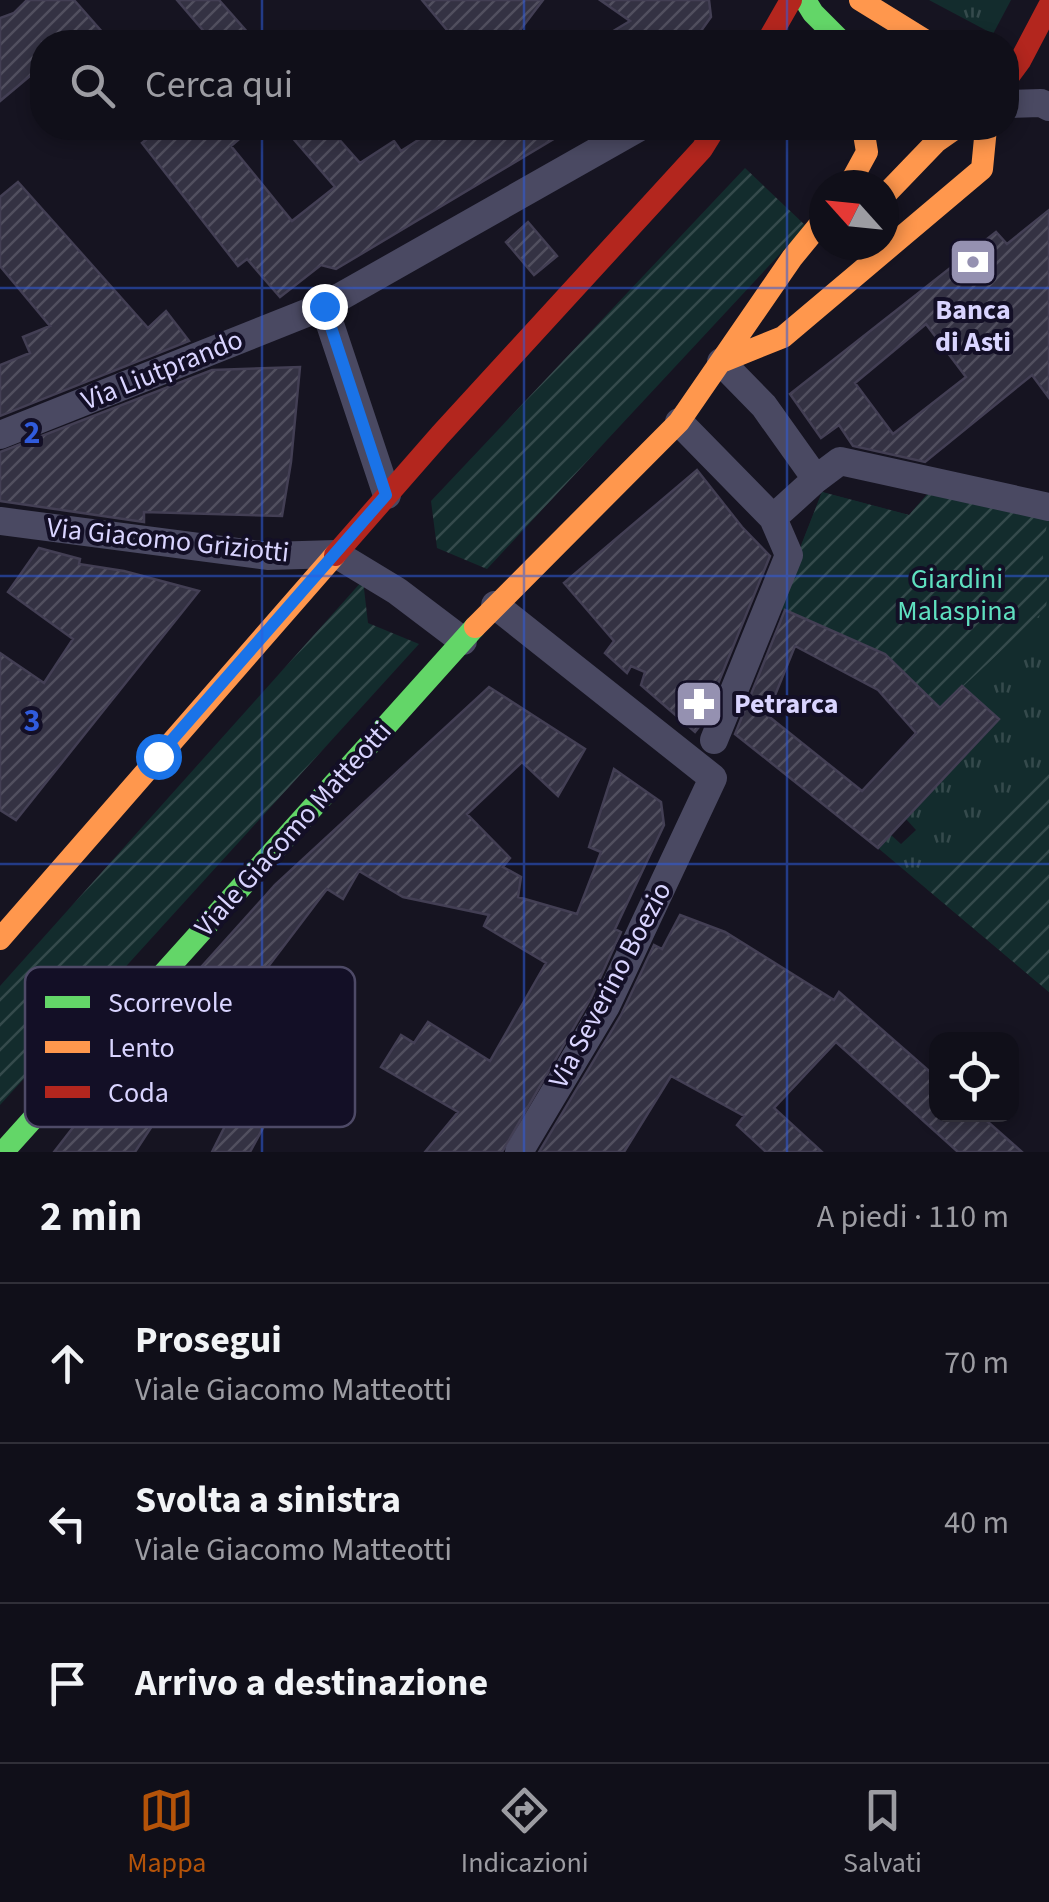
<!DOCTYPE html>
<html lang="it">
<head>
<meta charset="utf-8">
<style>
  body { margin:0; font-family:"Source Sans 3",sans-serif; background:#191822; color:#f1f3f6 }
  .controls { position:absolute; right:30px; bottom:30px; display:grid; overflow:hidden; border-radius:20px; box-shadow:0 5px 15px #0003 }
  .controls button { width:90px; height:90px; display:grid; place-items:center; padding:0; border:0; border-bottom:2px solid #302f38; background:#100f19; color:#f1f3f6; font:50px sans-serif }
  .compass { position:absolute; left:809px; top:170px; width:90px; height:90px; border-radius:50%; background:#100f19; box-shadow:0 5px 15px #0003; rotate:297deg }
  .stop { position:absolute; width:30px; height:30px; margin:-22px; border:8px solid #1a73e8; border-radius:50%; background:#fff }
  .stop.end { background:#1a73e8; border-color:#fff; box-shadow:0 2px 10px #0008 }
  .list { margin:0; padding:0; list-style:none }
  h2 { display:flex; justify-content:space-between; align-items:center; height:130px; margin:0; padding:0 40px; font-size:42px }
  h2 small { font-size:32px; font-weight:400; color:#9c9ca2 }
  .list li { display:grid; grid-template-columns:65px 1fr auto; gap:30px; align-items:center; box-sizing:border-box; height:160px; padding:0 40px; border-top:2px solid #302f38 }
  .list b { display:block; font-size:38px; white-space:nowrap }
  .list p { margin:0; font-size:32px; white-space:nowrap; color:#9c9ca2 }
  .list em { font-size:32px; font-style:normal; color:#9c9ca2 }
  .icon { flex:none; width:55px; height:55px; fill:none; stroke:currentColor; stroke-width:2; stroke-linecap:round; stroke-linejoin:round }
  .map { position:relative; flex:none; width:1049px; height:1152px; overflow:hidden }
  .search { position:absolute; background:#100f19; box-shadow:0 5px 15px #0003; left:30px; right:30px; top:30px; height:110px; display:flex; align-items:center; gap:25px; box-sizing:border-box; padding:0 35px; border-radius:40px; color:#9c9ca2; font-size:38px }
  .sheet { height:610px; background:#100f19 }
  nav { display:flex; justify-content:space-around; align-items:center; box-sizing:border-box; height:140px; border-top:2px solid #302f38; background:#100f19; font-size:28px; color:#9c9ca2 }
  nav a { display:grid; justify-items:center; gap:5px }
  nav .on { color:#b45309 }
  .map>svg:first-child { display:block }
</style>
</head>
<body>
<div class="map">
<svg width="1049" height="1152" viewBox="0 0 1049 1152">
  <defs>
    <pattern id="park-tufts" width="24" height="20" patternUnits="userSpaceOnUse" patternTransform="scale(2.5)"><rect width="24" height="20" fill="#132c2d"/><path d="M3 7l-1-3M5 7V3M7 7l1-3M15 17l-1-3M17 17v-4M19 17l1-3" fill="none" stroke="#354a4c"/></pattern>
    <pattern id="garden-furrows" width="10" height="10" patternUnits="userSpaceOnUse" patternTransform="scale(2.5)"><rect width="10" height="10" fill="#132c2d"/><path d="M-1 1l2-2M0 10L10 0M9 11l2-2" fill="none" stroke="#354a4c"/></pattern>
    <pattern id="building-hatch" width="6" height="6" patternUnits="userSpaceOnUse" patternTransform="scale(2.5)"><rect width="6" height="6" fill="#343243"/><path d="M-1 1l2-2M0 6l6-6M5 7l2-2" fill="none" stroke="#514f5f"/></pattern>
  </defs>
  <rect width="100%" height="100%" fill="#161421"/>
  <path fill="url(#park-tufts)" d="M929,0h82l-18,34z
    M931,490l118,29v473l-171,-144 13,-13 10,9 15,-14 -10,-11 92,-99 -36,-33 -22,21 -55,-54 -108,-47 45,-115 87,23z"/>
  <path fill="url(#garden-furrows)" d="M745,168l61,58 -319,343 -50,-21 -6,-47z
    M931,490l117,29 -6,32 6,34 -2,24 -106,99 -55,-54 -108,-47 45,-115 87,23z
    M363,580l5,43 51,21 -419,461v-119z
    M1049,764v228l-122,-103z"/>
  <path fill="url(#building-hatch)" stroke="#433f54" stroke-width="2.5" fill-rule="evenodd" d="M27,0h47l37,42h-69v24l-42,35v-83l14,-5z
    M177,0h42l37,42h-43z
    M422,0h121l-32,42h-54z
    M600,0h109l2,17 -18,25h-98l35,-21z
    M160,128h92l-21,18 61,75 43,-34 -51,-59h45l31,35 34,-22 7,10 36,-23h10l-9,12 19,-12h115l-236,141 -15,-4 -41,32 -33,-38 -9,7 -96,-123z
    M18,182l130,146 18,-17 23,30 -189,75v-51l30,-12 -7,-16 27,-11 -50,-60v-69z
    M1049,210v188l-17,-23 -107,87 -72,-16 -14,-21 -18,13 -31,-44 206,-162 11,12zM926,324l40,53 -73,57 -38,-51z
    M528,222l29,34 -23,19 -28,-33z
    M300,367l-9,95 -9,54 -138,-4v10l-144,-21v-49l212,-82z
    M697,470l45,57 28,29 -68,167 -7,9 -54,-47 4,-13 -14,-6 -4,7 -22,-20 9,-12 -50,-58z
    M39,548l41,11 -1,5 45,7 75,20 -183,229 -16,-10v-157l44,30 29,-44 -65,-47z
    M785,610l100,44 55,54 22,-22 37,33 -121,129 -143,-114zM795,646l83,44 38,43 -54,58 -95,-76z
    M489,687l96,62 -27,47 -36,-34 -55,52 43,44 -7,9 18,10 -3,20 59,17 24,-62 -12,-5 25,-78 47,33 3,23 -49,104 6,3 -30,66 -89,154h-77l33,-40 -77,-45 20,-32 13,8 14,-21 62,39 56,-98 -62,-37 5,-11 -86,-18 -44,-26 -16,28 -16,-10 -135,178 51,29 59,-118 31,20 -83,154h-38l13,-26 -54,-29 -36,55h-81l122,-157 99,-110z
    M680,915l45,17 109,68 5,-8 97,85v37h43l43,38h-64l-122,-110 -62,66 48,44h-56l-29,-27 7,-9 -73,-40 -47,76h-85l82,-137 33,-70 8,4z"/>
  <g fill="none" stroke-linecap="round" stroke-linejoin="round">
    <path stroke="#4a4962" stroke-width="28" d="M1006,104l35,-1 8,4
      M324,306l63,189
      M679,422l94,96 43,-39 -52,-73 -43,-44
      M0,435l324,-129 314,-178
      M816,479l24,-18 209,46
      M0,521l269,35 67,-2 61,37 66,50
      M495,605l218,173 -107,228 -87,146
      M714,740l75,-185 -16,-37"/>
    <path stroke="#63d668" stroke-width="22" d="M805,0l8,13 29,29
      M3,1152l472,-525"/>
    <path stroke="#ff974d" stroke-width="22" d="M860,0l68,42
      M849,185l18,-33 -4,-24
      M884,196l52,-54 20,-14
      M721,362l62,-25 199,-168 4,-41
      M475,627l204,-205 113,-164 32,-39
      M0,939l335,-384"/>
    <path stroke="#b3261e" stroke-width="22" d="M767,42l24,-42
      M1006,80l14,-19 29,-55
      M335,555l105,-120 262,-286 13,-21"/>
  </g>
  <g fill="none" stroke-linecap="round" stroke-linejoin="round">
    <path stroke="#1a73e8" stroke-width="12" d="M158,756l228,-261 -62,-189"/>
  </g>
  <path fill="none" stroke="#305bdc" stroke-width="2.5" stroke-opacity="0.55" d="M262,0v42M524,0v42M787,0v42M262,128v1024M524,128v1024M787,128v1024M0,288h1049M0,576h1049M0,864h1049"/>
  <defs>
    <g id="bank-square" transform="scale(2.5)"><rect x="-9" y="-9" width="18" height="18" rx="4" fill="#9591b1" stroke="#130f26"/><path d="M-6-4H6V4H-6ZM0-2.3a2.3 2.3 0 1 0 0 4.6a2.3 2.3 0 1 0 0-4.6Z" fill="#fff"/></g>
    <g id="pharmacy-square" transform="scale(2.5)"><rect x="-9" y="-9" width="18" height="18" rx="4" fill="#9591b1" stroke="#130f26"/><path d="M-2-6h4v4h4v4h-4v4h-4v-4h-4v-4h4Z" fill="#fff"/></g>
  </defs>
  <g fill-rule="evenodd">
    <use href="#bank-square" x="973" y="262"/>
    <use href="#pharmacy-square" x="699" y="704"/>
  </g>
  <g text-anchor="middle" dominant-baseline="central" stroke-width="8" stroke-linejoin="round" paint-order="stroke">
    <g font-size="28" font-weight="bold" fill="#d9d4ff" stroke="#130f26">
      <text x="973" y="310">Banca<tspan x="973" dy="32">di Asti</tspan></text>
      <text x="734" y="704" text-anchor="start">Petrarca</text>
    </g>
    <g font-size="28" fill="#d9d4ff" stroke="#130f26">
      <text transform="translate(162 370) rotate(-22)">Via Liutprando</text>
      <text transform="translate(168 540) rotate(6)">Via Giacomo Griziotti</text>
      <text transform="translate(293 829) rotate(-48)">Viale Giacomo Matteotti</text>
      <text transform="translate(610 985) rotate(-62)">Via Severino Boezio</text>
    </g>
    <g font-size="28" fill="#5fe0c0" stroke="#130f26">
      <text x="957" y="579">Giardini<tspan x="957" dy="32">Malaspina</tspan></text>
    </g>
  </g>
  <rect x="25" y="967" width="330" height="160" rx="15" fill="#130f26" stroke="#4e4a67" stroke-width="2.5"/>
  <rect x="45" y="996" width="45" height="12" fill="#63d668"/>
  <rect x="45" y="1041" width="45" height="12" fill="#ff974d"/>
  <rect x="45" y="1086" width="45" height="12" fill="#b3261e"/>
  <g font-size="28" fill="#d9d4ff">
    <text x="108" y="1012">Scorrevole</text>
    <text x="108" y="1057">Lento</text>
    <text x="108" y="1102">Coda</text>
  </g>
  <g font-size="32" text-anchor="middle" font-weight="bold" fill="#305bdc" stroke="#130f26" stroke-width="8" stroke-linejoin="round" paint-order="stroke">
    <text x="32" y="443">2</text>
    <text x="32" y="731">3</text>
  </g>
</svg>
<div class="controls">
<button><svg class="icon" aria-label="locate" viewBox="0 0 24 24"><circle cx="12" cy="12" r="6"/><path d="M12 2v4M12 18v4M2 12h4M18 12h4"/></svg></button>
</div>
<svg class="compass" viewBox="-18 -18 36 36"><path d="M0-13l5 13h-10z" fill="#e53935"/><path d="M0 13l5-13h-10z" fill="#9c9ca2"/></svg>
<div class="stop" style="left:158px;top:756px"></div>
<div class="stop end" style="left:324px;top:306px"></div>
<div class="search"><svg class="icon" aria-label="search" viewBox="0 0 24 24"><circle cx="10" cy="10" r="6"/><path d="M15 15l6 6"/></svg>Cerca qui</div>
</div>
<section class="sheet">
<h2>2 min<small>A piedi · 110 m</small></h2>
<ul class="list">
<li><svg class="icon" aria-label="ahead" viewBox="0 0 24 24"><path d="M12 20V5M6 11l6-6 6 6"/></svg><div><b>Prosegui</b><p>Viale Giacomo Matteotti</p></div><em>70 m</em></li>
<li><svg class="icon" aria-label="left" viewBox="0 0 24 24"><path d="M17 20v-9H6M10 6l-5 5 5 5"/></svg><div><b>Svolta a sinistra</b><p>Viale Giacomo Matteotti</p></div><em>40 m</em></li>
<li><svg class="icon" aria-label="arrive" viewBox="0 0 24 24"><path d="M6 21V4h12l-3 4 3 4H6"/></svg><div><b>Arrivo a destinazione</b></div></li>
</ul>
</section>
<nav>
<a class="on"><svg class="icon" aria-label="map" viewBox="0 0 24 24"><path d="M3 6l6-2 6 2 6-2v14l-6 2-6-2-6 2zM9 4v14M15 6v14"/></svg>Mappa</a>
<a><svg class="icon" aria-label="directions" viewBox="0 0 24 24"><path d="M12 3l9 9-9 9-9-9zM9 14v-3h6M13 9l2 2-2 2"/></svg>Indicazioni</a>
<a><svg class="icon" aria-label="saved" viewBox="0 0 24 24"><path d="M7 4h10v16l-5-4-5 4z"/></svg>Salvati</a>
</nav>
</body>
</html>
